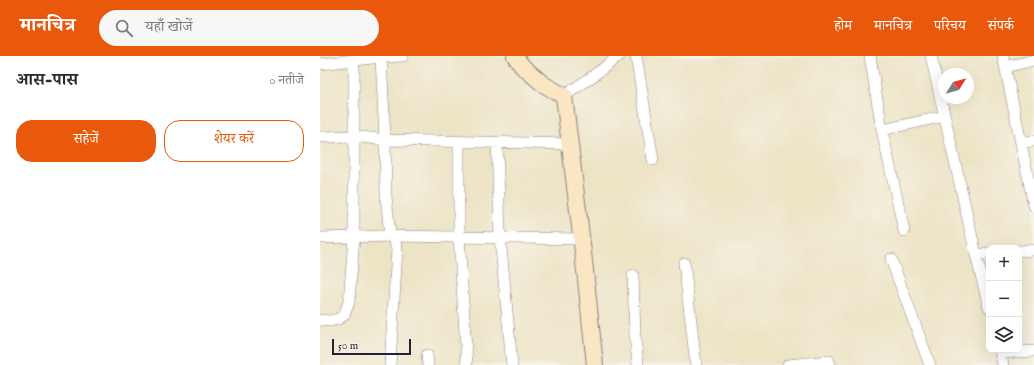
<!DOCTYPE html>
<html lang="hi">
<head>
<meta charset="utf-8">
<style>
  body { margin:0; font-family:"IM FELL English","Noto Serif Devanagari",serif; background:#f7f7f7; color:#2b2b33 }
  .controls { position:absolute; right:12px; bottom:12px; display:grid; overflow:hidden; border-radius:8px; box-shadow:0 4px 16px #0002 }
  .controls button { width:36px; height:36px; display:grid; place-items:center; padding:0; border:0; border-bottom:1px solid #e1e1e2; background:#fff; color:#2b2b33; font:20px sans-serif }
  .compass { position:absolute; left:618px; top:12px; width:36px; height:36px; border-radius:50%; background:#fff; box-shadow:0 4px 16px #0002; rotate:53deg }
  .scale { position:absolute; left:12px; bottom:10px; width:79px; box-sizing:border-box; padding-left:4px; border:2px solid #22223b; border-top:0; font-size:11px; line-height:14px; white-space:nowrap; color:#22223b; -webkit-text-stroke:3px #f7f3e8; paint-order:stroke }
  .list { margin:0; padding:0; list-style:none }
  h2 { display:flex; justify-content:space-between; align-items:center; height:52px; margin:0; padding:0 16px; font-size:17px }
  h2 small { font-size:13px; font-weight:400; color:#7c7c81 }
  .actions { display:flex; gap:8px; padding:12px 16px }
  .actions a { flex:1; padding:9px 0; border:1px solid #ea580c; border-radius:16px; text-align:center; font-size:14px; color:#ea580c }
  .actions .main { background:#ea580c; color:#fff }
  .icon { flex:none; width:22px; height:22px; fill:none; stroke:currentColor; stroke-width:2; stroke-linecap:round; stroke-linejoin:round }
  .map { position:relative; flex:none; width:714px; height:309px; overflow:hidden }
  header { display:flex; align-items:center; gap:24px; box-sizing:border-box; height:56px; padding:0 20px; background:#ea580c; color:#fff }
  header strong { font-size:19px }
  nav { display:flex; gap:22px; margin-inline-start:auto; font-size:14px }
  .search { width:280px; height:36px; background:#f7f7f7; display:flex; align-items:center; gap:10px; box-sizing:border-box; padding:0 14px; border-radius:22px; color:#7c7c81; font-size:15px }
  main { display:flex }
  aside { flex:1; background:#fff }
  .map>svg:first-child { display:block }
</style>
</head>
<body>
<header>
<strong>मानचित्र</strong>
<div class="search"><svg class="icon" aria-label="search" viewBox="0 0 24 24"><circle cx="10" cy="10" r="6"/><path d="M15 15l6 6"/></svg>यहाँ खोजें</div>
<nav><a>होम</a><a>मानचित्र</a><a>परिचय</a><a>संपर्क</a></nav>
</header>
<main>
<aside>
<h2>आस-पास<small>0 नतीजे</small></h2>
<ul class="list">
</ul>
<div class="actions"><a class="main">सहेजें</a><a>शेयर करें</a></div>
</aside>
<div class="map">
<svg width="714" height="309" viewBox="0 0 714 309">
  <rect width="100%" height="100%" fill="#f7f3e8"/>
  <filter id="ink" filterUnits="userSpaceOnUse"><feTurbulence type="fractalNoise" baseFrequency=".025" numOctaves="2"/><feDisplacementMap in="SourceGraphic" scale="8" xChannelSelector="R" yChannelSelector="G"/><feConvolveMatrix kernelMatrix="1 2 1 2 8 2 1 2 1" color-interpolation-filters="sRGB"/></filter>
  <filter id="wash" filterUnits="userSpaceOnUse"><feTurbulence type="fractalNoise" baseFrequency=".012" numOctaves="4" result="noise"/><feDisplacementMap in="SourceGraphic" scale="16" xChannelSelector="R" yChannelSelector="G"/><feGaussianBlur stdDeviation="0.9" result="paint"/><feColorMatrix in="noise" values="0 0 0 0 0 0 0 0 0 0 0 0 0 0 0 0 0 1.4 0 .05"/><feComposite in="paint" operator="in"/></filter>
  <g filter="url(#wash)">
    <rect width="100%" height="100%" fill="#ede4c6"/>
  </g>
  <g filter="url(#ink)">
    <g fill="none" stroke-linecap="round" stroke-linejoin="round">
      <g stroke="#888380" stroke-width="12">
        <path id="street" d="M316,0l17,104
          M550,0l12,74 63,-14
          M611,0l45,199 13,52
          M683,0l31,150
          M61,1l4,83 185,4
          M0,8l61,-7 22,-1
          M685,11l29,-7
          M244,40l29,-20 26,-20
          M562,74l22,101
          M0,81l34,-1 31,4 1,56 4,39 3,1 4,13 -7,116
          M139,86v95l8,128
          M177,86l3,95 12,128
          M701,86l13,-1
          M0,182l73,-2 188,3
          M699,195l15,-1
          M656,199l13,-2
          M571,203l39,106
          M364,207l12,102
          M313,219l2,61 3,29
          M0,264l10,1 8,-2 6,-4 5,-13 5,-65v-177
          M680,294l3,15
          M681,297l33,-2
          M107,299l1,10
          M468,309l41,-4 1,4"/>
      </g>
      <g stroke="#888380" stroke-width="18">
        <path id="secondary" d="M195,0l7,10 21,18 21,12 19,156 12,113"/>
      </g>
      <use href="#street" stroke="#fff" stroke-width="11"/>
      <use href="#secondary" stroke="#fbe6c4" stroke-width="16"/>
    </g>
  </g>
</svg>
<div class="controls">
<button>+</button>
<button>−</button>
<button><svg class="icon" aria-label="layers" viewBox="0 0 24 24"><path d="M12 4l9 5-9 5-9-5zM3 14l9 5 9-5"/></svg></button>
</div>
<svg class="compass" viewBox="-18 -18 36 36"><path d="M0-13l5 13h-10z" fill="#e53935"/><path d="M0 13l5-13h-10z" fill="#7c7c81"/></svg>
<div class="scale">50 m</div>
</div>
</main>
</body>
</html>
